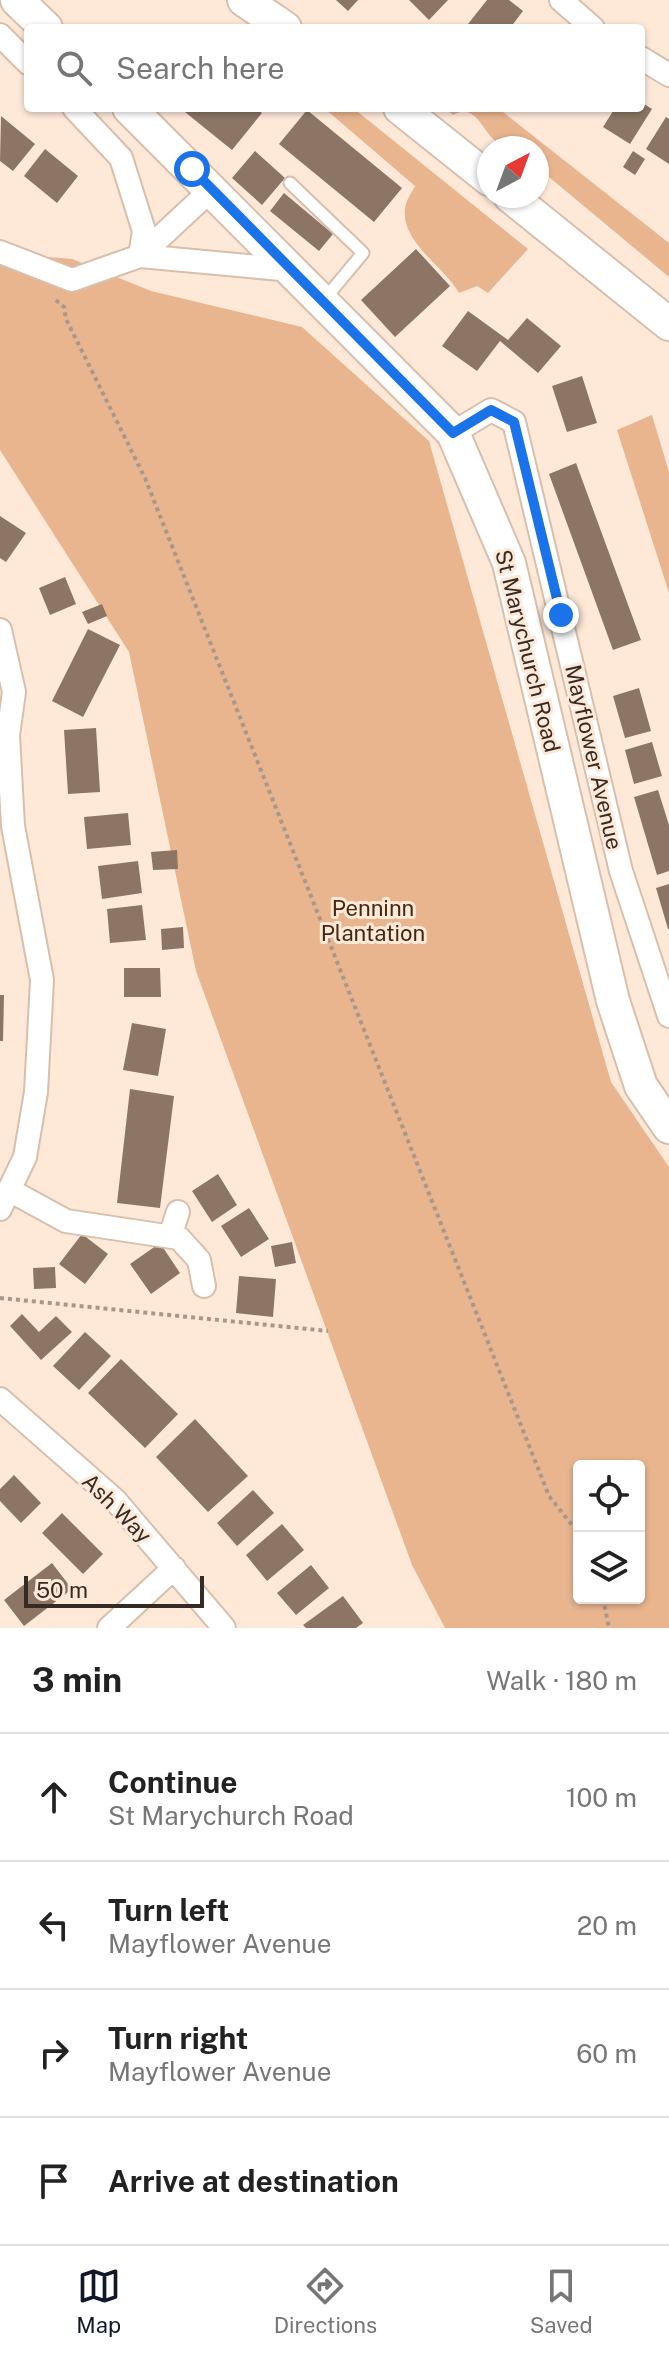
<!DOCTYPE html>
<html lang="en">
<head>
<meta charset="utf-8">
<style>
  body { margin:0; font-family:"Public Sans",sans-serif; background:#f6f6f6; color:#222 }
  .controls { position:absolute; right:24px; bottom:24px; display:grid; overflow:hidden; border-radius:8px; box-shadow:0 2px 6px #0004 }
  .controls button { width:72px; height:72px; display:grid; place-items:center; padding:0; border:0; border-bottom:2px solid #e0e0e0; background:#fff; color:#222; font:40px sans-serif }
  .compass { position:absolute; left:477px; top:136px; width:72px; height:72px; border-radius:50%; background:#fff; box-shadow:0 2px 6px #0004; rotate:41deg }
  .scale { position:absolute; left:24px; bottom:20px; width:180px; box-sizing:border-box; padding-left:8px; border:4px solid #352b24; border-top:0; font-size:22px; line-height:28px; white-space:nowrap; color:#352b24; -webkit-text-stroke:6px #fee9d9; paint-order:stroke }
  .stop { position:absolute; width:24px; height:24px; margin:-18px; border:6px solid #1a73e8; border-radius:50%; background:#fff }
  .stop.end { background:#1a73e8; border-color:#fff; box-shadow:0 2px 8px #0008 }
  .list { margin:0; padding:0; list-style:none }
  h2 { display:flex; justify-content:space-between; align-items:center; height:104px; margin:0; padding:0 32px; font-size:34px }
  h2 small { font-size:26px; font-weight:400; color:#767676 }
  .list li { display:grid; grid-template-columns:52px 1fr auto; gap:24px; align-items:center; box-sizing:border-box; height:128px; padding:0 32px; border-top:2px solid #e0e0e0 }
  .list b { display:block; font-size:30px; white-space:nowrap }
  .list p { margin:0; font-size:26px; white-space:nowrap; color:#767676 }
  .list em { font-size:26px; font-style:normal; color:#767676 }
  .icon { flex:none; width:44px; height:44px; fill:none; stroke:currentColor; stroke-width:2; stroke-linecap:round; stroke-linejoin:round }
  .map { position:relative; flex:none; width:669px; height:1628px; overflow:hidden }
  .search { position:absolute; background:#fff; box-shadow:0 2px 6px #0004; left:24px; right:24px; top:24px; height:88px; display:flex; align-items:center; gap:20px; box-sizing:border-box; padding:0 28px; border-radius:8px; color:#767676; font-size:30px }
  .sheet { height:616px; background:#fff }
  nav { display:flex; justify-content:space-around; align-items:center; box-sizing:border-box; height:112px; border-top:2px solid #e0e0e0; background:#fff; font-size:22px; color:#767676 }
  nav a { display:grid; justify-items:center; gap:4px }
  nav .on { color:#111827 }
  .map>svg:first-child { display:block }
</style>
</head>
<body>
<div class="map">
<svg width="669" height="1628" viewBox="0 0 669 1628">
  <rect width="100%" height="100%" fill="#fee9d9"/>
  <path fill="#e9b58f" fill-rule="evenodd" d="M324,108h29l175,141 -40,44 -11,-7 -18,7c-14,-26 -58,-50 -54,-84 0,-7 7,-17 10,-23z
    M445,108h53l171,135v34l-132,-110v-19c-13,0 -28,3 -39,-5 -16,-10 -21,-41 -45,-28z
    M0,253l72,6 79,32 151,36 127,114 182,641 58,85v461h-224l-33,-63 -216,-594 -67,-319 -129,-202zM579,1466h60v132h-60z
    M652,415l17,57v121l-52,-163z"/>
  <path fill="#8c7564" d="M336,0h22l-10,11z
    M409,0h39l-19,20z
    M487,0h22l14,11 -13,17h-37l-5,-4z
    M641,102l11,7 -22,35 -27,-17 12,-19h26z
    M180,108h76l6,5 -30,37z
    M307,110l95,78 -28,34 -95,-78z
    M1,116l34,28 -22,27 -13,-10z
    M666,117l3,2v45l-23,-15z
    M45,149l33,27 -21,27 -33,-27z
    M255,151l30,27 -23,27 -30,-27z
    M633,151l12,8 -10,16 -12,-8z
    M284,193l49,41 -14,17 -49,-40z
    M416,249l34,37 -55,51 -34,-37z
    M468,311l40,29 19,-22 34,28 -23,27 -38,-32 -23,30 -35,-25z
    M582,376l15,47 -30,9 -15,-46z
    M576,463l65,177 -28,10 -64,-176z
    M0,516l26,17 -20,29 -6,-4z
    M65,577l11,27 -26,11 -11,-27z
    M102,604l5,12 -19,8 -6,-12z
    M88,629l32,16 -37,72 -31,-16z
    M639,688l12,43 -26,7 -12,-42z
    M96,728l4,64 -32,2 -4,-64z
    M652,742l10,34 -28,8 -9,-34z
    M658,790l11,35v46l-12,4 -23,-78z
    M128,813l3,32 -44,4 -3,-32z
    M177,850l1,19 -25,1 -2,-18z
    M138,861l4,32 -40,6 -4,-33z
    M669,884v45h-1l-12,-41z
    M142,905l4,35 -36,3 -3,-34z
    M183,927l1,21 -22,2 -1,-21z
    M124,968h36l1,29h-37z
    M0,995h4l-1,46h-3z
    M132,1023l34,6 -8,47 -35,-6z
    M130,1089l44,7 -14,112 -43,-5z
    M218,1174l19,31 -25,17 -20,-31z
    M249,1208l20,31 -28,18 -20,-31z
    M82,1234l26,20 -23,30 -26,-20z
    M292,1242l4,21 -21,4 -4,-21z
    M160,1243l20,30 -29,21 -21,-30z
    M55,1267l1,21 -22,1 -1,-21z
    M239,1276l37,3 -3,38 -37,-4z
    M22,1314l17,18 17,-16 16,16 -31,28 -31,-34z
    M85,1332l26,24 -32,34 -26,-24z
    M121,1359l57,55 -33,34 -57,-55z
    M195,1419l53,57 -40,36 -52,-55z
    M14,1475l27,28 -20,20 -21,-22v-12z
    M253,1490l21,23 -37,33 -20,-23z
    M62,1513l41,41 -20,20 -41,-41z
    M282,1524l22,26 -37,31 -21,-26z
    M52,1563l20,26 -48,37 -20,-26z
    M311,1565l18,23 -33,27 -19,-22z
    M343,1596l20,27 -7,5h-50l-3,-3z"/>
  <g fill="none" stroke-linecap="round" stroke-linejoin="round">
    <g stroke="#d8bfac" stroke-width="15">
      <path id="lane" d="M290,183l73,70 -40,48"/>
    </g>
    <g stroke="#d8bfac" stroke-width="26">
      <path id="street" d="M561,0l32,28
        M0,35l28,28
        M641,58l28,17
        M74,108l47,50 23,73 -4,25 151,14
        M0,252l72,28 68,-24 72,-67
        M453,433l38,-23 23,12 107,449 48,145
        M0,630l14,62 -6,43 5,91 29,154 -6,112 -11,65 -25,52
        M11,1191l55,30 113,17 20,22 5,26
        M170,1236l8,-24
        M0,1399l115,101 109,128
        M109,1628l65,-60"/>
    </g>
    <g stroke="#d8bfac" stroke-width="36">
      <path id="secondary" d="M17,0l29,28
        M244,0l41,28
        M129,108l324,325 56,130 104,438 28,85 28,41
        M400,108l89,71
        M510,196l159,128"/>
    </g>
    <path stroke="#a8988c" stroke-width="4" stroke-dasharray="4 4" stroke-linecap="butt" d="M56,300l8,7 2,12 79,159 404,1018 30,38
      M0,1298l328,33
      M603,1598l6,30"/>
    <use href="#lane" stroke="#fff" stroke-width="11"/>
    <use href="#street" stroke="#fff" stroke-width="22"/>
    <use href="#secondary" stroke="#fff" stroke-width="32"/>
  </g>
  <g fill="none" stroke-linecap="round" stroke-linejoin="round">
    <path stroke="#1a73e8" stroke-width="10" d="M192,169l261,264 38,-23 23,12 47,193"/>
  </g>
  <g text-anchor="middle" dominant-baseline="central" stroke-width="6" stroke-linejoin="round" paint-order="stroke">
    <g font-size="22" fill="#352b24" stroke="#fee9d9">
      <text transform="translate(528 651) rotate(76)">St Marychurch Road</text>
      <text transform="translate(594 757) rotate(77)">Mayflower Avenue</text>
      <text transform="translate(117 1508) rotate(45)">Ash Way</text>
    </g>
    <g font-size="22" fill="#45280f" stroke="#fee9d9">
      <text x="373" y="908">Penninn<tspan x="373" dy="25">Plantation</tspan></text>
    </g>
  </g>
</svg>
<div class="controls">
<button><svg class="icon" aria-label="locate" viewBox="0 0 24 24"><circle cx="12" cy="12" r="6"/><path d="M12 2v4M12 18v4M2 12h4M18 12h4"/></svg></button>
<button><svg class="icon" aria-label="layers" viewBox="0 0 24 24"><path d="M12 4l9 5-9 5-9-5zM3 14l9 5 9-5"/></svg></button>
</div>
<svg class="compass" viewBox="-18 -18 36 36"><path d="M0-13l5 13h-10z" fill="#e53935"/><path d="M0 13l5-13h-10z" fill="#767676"/></svg>
<div class="scale">50 m</div>
<div class="stop" style="left:192px;top:169px"></div>
<div class="stop end" style="left:561px;top:615px"></div>
<div class="search"><svg class="icon" aria-label="search" viewBox="0 0 24 24"><circle cx="10" cy="10" r="6"/><path d="M15 15l6 6"/></svg>Search here</div>
</div>
<section class="sheet">
<h2>3 min<small>Walk · 180 m</small></h2>
<ul class="list">
<li><svg class="icon" aria-label="ahead" viewBox="0 0 24 24"><path d="M12 20V5M6 11l6-6 6 6"/></svg><div><b>Continue</b><p>St Marychurch Road</p></div><em>100 m</em></li>
<li><svg class="icon" aria-label="left" viewBox="0 0 24 24"><path d="M17 20v-9H6M10 6l-5 5 5 5"/></svg><div><b>Turn left</b><p>Mayflower Avenue</p></div><em>20 m</em></li>
<li><svg class="icon" aria-label="right" viewBox="0 0 24 24"><path d="M7 20v-9h11M14 6l5 5-5 5"/></svg><div><b>Turn right</b><p>Mayflower Avenue</p></div><em>60 m</em></li>
<li><svg class="icon" aria-label="arrive" viewBox="0 0 24 24"><path d="M6 21V4h12l-3 4 3 4H6"/></svg><div><b>Arrive at destination</b></div></li>
</ul>
</section>
<nav>
<a class="on"><svg class="icon" aria-label="map" viewBox="0 0 24 24"><path d="M3 6l6-2 6 2 6-2v14l-6 2-6-2-6 2zM9 4v14M15 6v14"/></svg>Map</a>
<a><svg class="icon" aria-label="directions" viewBox="0 0 24 24"><path d="M12 3l9 9-9 9-9-9zM9 14v-3h6M13 9l2 2-2 2"/></svg>Directions</a>
<a><svg class="icon" aria-label="saved" viewBox="0 0 24 24"><path d="M7 4h10v16l-5-4-5 4z"/></svg>Saved</a>
</nav>
</body>
</html>
